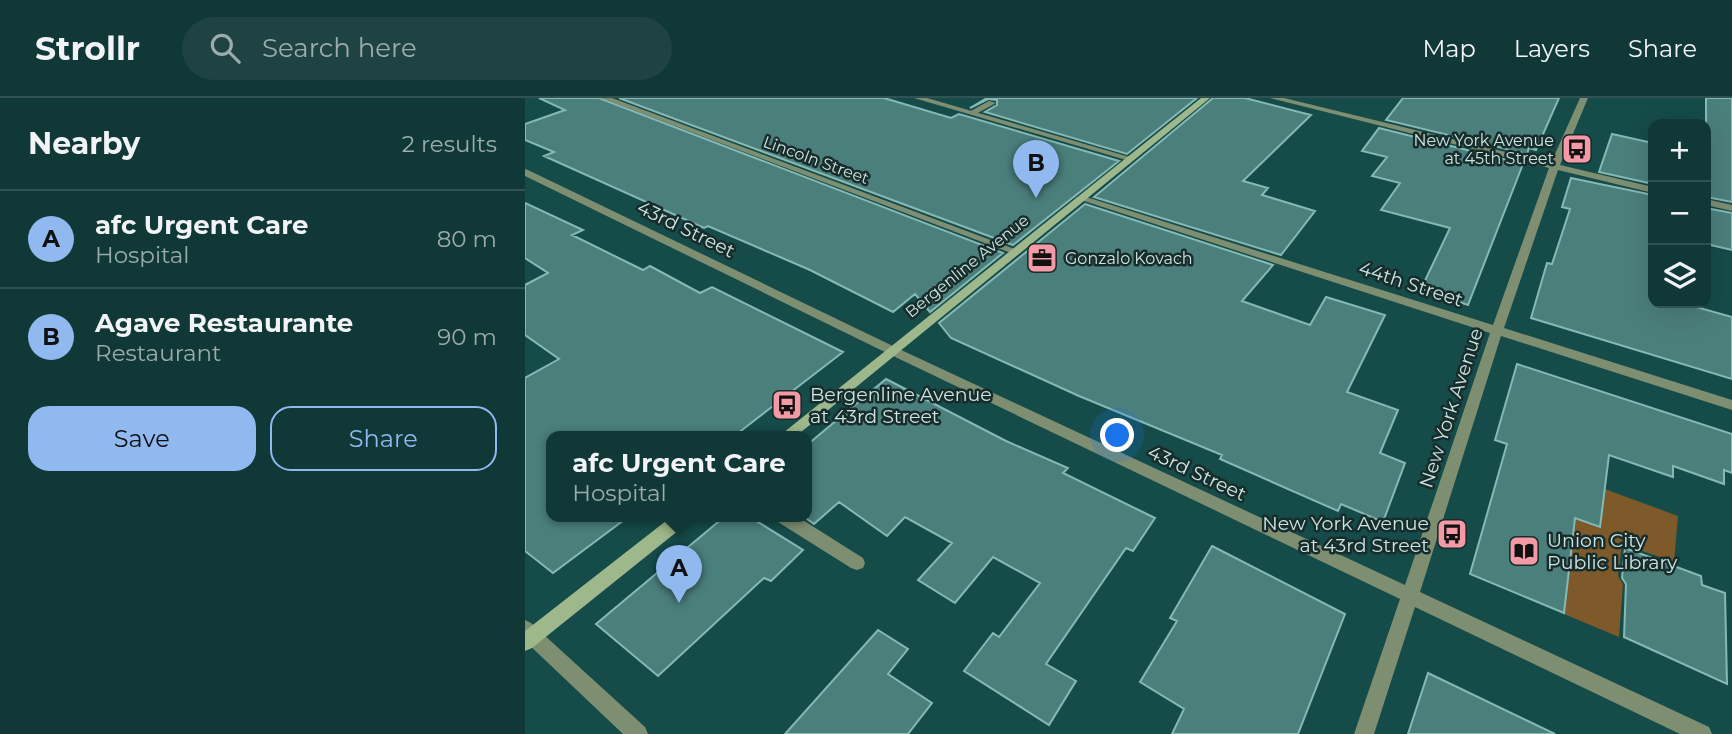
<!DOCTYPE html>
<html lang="en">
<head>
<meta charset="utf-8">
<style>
  body { margin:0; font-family:Montserrat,sans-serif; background:#1e4342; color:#f1f3f6 }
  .controls { position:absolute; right:21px; top:21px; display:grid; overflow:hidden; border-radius:14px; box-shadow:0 7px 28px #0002 }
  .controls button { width:63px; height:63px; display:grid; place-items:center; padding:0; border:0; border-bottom:2px solid #305252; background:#103837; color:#f1f3f6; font:35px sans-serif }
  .you { position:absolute; left:593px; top:338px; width:24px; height:24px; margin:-18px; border:5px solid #fff; border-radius:50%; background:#1a73e8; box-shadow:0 0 0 10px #1a73e833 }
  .badge { display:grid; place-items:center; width:46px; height:46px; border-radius:50%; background:#90b9f0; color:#111; font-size:23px; font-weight:700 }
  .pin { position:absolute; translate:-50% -58px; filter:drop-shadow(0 2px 4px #0008) }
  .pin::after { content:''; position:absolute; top:37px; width:24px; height:21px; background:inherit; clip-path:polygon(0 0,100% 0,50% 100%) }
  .popup { position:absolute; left:21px; top:333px; width:266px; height:91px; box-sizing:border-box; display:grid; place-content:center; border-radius:14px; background:#103837; filter:drop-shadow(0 2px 5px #0005); font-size:23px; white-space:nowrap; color:#9cacad }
  .popup b { font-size:26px; color:#f1f3f6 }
  .popup::after { content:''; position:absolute; left:50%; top:100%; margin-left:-14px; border:14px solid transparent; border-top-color:#103837 }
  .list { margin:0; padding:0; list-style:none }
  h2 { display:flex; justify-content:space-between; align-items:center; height:91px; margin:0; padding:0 28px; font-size:30px }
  h2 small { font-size:23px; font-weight:400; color:#9cacad }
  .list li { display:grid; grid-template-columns:46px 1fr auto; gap:21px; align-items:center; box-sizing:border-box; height:98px; padding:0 28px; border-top:2px solid #305252 }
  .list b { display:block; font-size:26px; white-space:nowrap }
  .list p { margin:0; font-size:23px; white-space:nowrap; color:#9cacad }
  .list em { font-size:23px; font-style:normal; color:#9cacad }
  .actions { display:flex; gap:14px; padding:21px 28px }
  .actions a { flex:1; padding:16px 0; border:2px solid #90b9f0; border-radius:21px; text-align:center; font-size:24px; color:#90b9f0 }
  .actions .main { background:#90b9f0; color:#111 }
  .icon { flex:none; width:38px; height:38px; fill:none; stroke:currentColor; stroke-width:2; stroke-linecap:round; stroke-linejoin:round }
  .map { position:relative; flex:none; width:1207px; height:636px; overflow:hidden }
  header { display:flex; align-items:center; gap:42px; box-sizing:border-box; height:98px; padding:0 35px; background:#103837; border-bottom:2px solid #305252 }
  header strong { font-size:33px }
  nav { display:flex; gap:38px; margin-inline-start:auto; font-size:24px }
  .search { width:490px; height:63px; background:#1e4342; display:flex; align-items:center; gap:18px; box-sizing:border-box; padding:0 24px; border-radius:38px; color:#9cacad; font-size:26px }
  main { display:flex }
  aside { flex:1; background:#103837 }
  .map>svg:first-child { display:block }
</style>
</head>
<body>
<header>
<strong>Strollr</strong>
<div class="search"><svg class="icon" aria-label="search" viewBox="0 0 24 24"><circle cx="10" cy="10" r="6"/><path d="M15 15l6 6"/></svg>Search here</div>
<nav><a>Map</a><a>Layers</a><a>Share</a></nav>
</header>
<main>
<aside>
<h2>Nearby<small>2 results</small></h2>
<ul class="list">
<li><span class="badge">A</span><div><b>afc Urgent Care</b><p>Hospital</p></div><em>80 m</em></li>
<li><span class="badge">B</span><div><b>Agave Restaurante</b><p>Restaurant</p></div><em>90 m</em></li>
</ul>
<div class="actions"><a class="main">Save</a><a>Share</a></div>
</aside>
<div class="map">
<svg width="1207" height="636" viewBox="0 0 1207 636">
  <rect width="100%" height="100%" fill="#154b49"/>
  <path fill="#7e5929" d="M1080,391l73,27 -4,46 -52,-18 -4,32 5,8 -4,53 -55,-23 11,-96 25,9z"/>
  <path fill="#4b7f7c" stroke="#84b9b5" stroke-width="2" d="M14,0h60l404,155 -73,59 -15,-18 -22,18 -83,-42 -102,-44 -4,2 -160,-72 10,-4 -29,-12v-16l40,-14z
    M94,0h265l67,20 8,-4 160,47 -106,84z
    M462,0h210l-70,56 -142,-42 12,-7v-5l-9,-1 -18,9z
    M688,0h32l66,17 -68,66 25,7 -6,7 53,16 -34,44 -187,-58z
    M878,0h156l-23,52 -7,-2 -2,6 -141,-34z
    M1181,0h26v104l-26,-5z
    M854,30l144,36 -55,141 -47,-16 29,-61 -69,-18 19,-27 -28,-7 15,-19 -25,-6z
    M1087,36l41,9v41l-54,-12z
    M1046,80l82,17v108h29l50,14v62l-201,-61 16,-55 5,1 18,-55 -8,-2z
    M0,105l58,27 -11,5 71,35 7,-4 50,27 12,-6 131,65 -110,85h-182v80h77l-75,56 -28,-22v-173l34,-19 -34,-24v-50l23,-12 -23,-15z
    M560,106l188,61 -31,36 68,24 16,-28 59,18 -38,77 51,18 -18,43 25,10 -22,59 -42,-18 -3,7 -118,-52 2,-4 -143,-59 -128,-58 -12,-15z
    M1181,110l26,5v37l-26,-6z
    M992,266l215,70v39l-8,-3v14l-51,-18v11l-64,-22 -9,72 -25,-9 -11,95 -94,-39 37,-130 -12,-4z
    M361,281l120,62 62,27 -5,5 92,45 -22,33 -7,-3 -80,116 30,17 -27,44 -85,-54 29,-38 6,4 41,-54 -47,-26 -38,46 -37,-23 34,-37 -47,-26 -18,19 -48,-34 -25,22 -7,-5v-74z
    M199,419h26l53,33 -32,31 -7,-3 -106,98 -62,-52z
    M687,448l133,68 -47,120h-126l12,-25 -44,-27 37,-61 -7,-3z
    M1100,450l76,28 1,9 23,8 2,91 -103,-47 2,-53 -4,-6z
    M353,532l30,19 -20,25 44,29 -24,31h-123z
    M903,575l127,61h-147z"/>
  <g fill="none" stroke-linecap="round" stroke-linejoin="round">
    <path fill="#7e8e71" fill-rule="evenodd" d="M464,3l7,2 -22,12 -7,-2z
      M251,419h22l65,41 2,5 -2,5 -6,2 -6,-2 -73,-46z"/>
    <path fill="#7e8e71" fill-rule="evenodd" d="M76,0h11l408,153 -5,3 -4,-1z
      M389,0h13l206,60 -7,2z
      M745,0h14l267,65 29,-65h8l-28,67 93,22v6l-95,-23 -54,158 228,72v10l-231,-74 -81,256 289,135 3,7h-32l-265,-127 -41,127h-20l46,-135 -511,-245 -364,-178v-7l3,1 369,178 508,237 85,-252 -415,-135 8,-2 410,129 56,-157z
      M1181,101l26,6v6l-26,-6z
      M0,522l6,3 114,104 3,7h-25l-98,-93z"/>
    <path fill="#9fb88b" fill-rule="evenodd" d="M676,0h9l-415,339h-17z
      M146,419h20l-2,5 -157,126 -7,3v-20z"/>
  </g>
  <defs>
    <g id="bus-square" transform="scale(1.575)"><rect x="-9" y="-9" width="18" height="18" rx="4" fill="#f49aa6" stroke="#172c2b"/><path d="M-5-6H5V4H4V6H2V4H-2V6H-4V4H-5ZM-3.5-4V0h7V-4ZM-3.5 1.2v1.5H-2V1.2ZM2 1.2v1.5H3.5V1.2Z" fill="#111"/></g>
    <g id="office-square" transform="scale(1.575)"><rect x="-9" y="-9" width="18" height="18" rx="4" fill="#f49aa6" stroke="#172c2b"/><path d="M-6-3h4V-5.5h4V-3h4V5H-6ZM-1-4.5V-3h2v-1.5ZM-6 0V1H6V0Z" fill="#111"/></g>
    <g id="library-square" transform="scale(1.575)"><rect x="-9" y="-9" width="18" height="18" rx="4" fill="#f49aa6" stroke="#172c2b"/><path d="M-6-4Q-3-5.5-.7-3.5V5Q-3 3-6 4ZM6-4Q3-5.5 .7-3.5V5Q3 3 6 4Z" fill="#111"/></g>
  </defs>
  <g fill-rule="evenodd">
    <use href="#bus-square" x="1052" y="51"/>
    <use href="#office-square" x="517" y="160"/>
    <use href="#bus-square" x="262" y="307"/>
    <use href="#bus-square" x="927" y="436"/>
    <use href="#library-square" x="999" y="453"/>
  </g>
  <g text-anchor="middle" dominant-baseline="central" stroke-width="5" stroke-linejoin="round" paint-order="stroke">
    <g font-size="16" fill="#cbe5e3" stroke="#172c2b" text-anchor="end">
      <text x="1029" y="42">New York Avenue<tspan x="1029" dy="18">at 45th Street</tspan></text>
      <text x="540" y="160" text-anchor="start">Gonzalo Kovach</text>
    </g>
    <g font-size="16" fill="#cbe5e3" stroke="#172c2b">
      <text transform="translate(291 62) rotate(20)">Lincoln Street</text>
      <text transform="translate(442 168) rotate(-39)">Bergenline Avenue</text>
    </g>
    <g font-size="19" fill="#cbe5e3" stroke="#172c2b">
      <text transform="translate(161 131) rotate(26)">43rd Street</text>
      <text transform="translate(886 186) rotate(18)">44th Street</text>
      <text transform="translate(926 310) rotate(-72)">New York Avenue</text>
      <text transform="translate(672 375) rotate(25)">43rd Street</text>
    </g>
    <g font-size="19" fill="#cbe5e3" stroke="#172c2b" text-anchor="start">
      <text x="285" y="296">Bergenline Avenue<tspan x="285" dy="22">at 43rd Street</tspan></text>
      <text x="904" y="425" text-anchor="end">New York Avenue<tspan x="904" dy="22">at 43rd Street</tspan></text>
      <text x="1022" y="442">Union City<tspan x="1022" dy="22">Public Library</tspan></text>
    </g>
  </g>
</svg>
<div class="controls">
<button>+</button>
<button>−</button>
<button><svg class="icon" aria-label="layers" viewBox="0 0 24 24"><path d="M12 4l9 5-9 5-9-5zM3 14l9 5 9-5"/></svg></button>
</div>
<div class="you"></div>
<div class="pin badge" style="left:154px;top:505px">A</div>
<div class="popup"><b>afc Urgent Care</b>Hospital</div>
<div class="pin badge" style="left:511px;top:100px">B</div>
</div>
</main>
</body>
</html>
